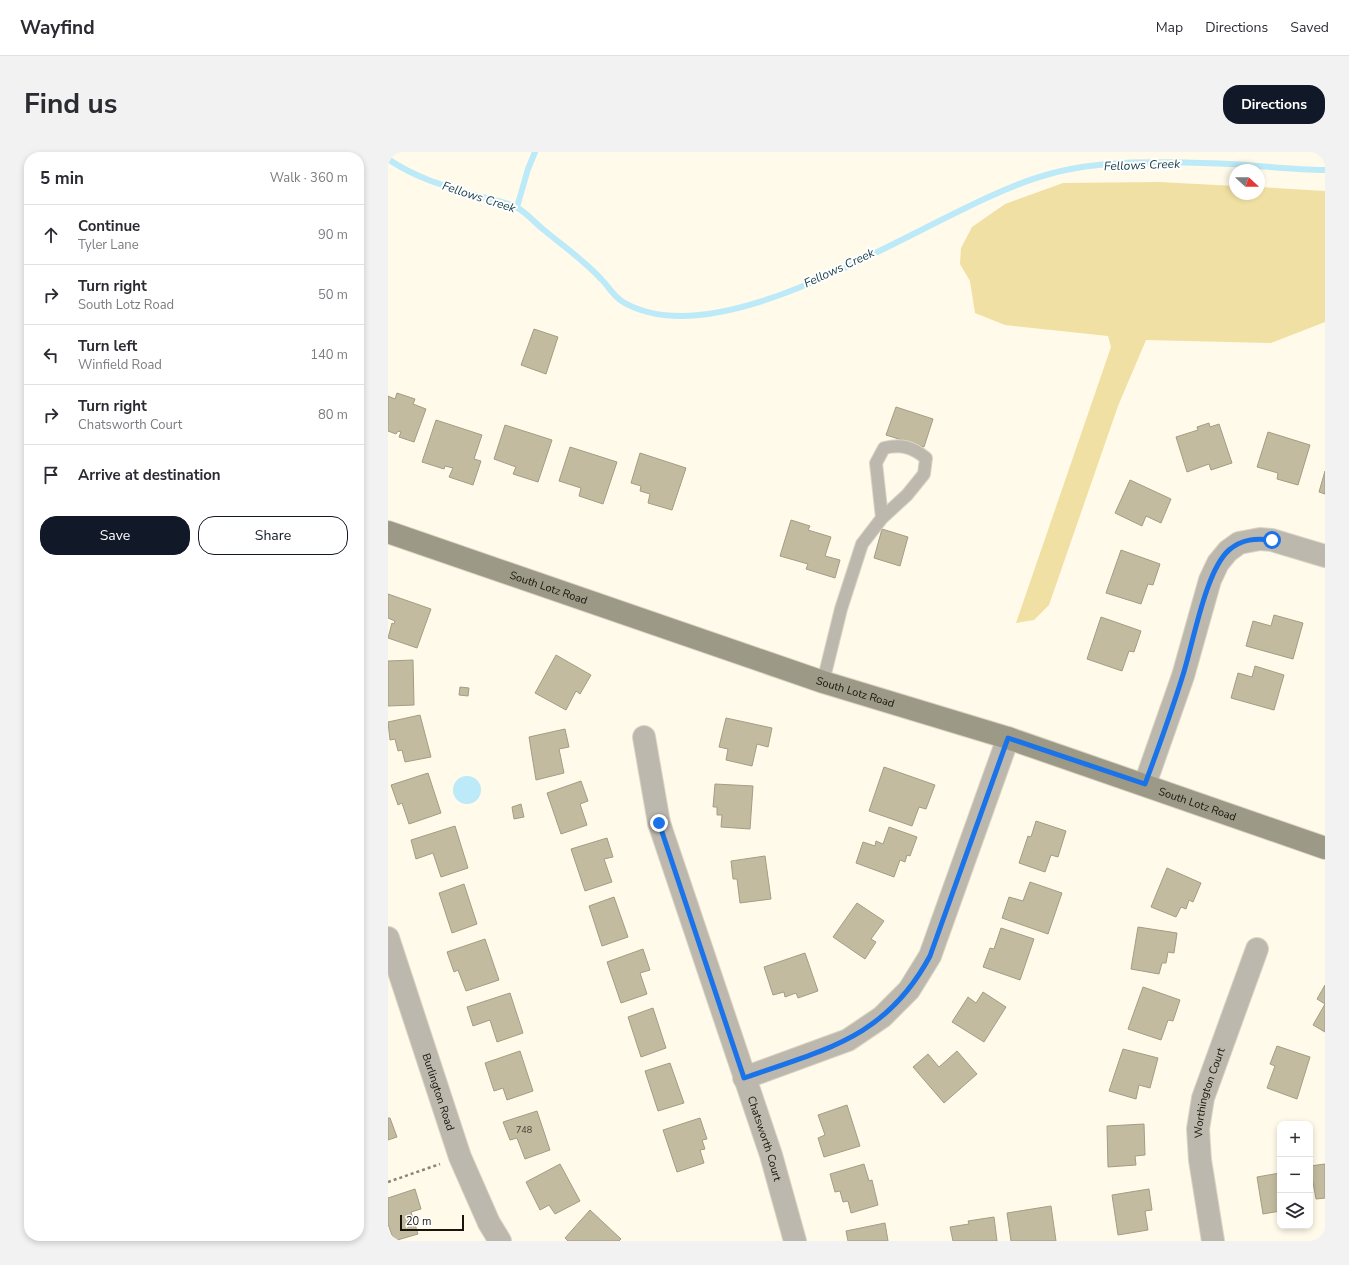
<!DOCTYPE html>
<html lang="en">
<head>
<meta charset="utf-8">
<style>
  body { margin:0; font-family:"Nunito Sans",sans-serif; background:#f2f2f3; color:#2b2b33 }
  .controls { position:absolute; right:12px; bottom:12px; display:grid; overflow:hidden; border-radius:8px; box-shadow:0 2px 6px #0003 }
  .controls button { width:36px; height:36px; display:grid; place-items:center; padding:0; border:0; border-bottom:1px solid #e1e1e2; background:#fff; color:#2b2b33; font:20px sans-serif }
  .compass { position:absolute; left:841px; top:12px; width:36px; height:36px; border-radius:50%; background:#fff; box-shadow:0 2px 6px #0003; rotate:111deg }
  .scale { position:absolute; left:12px; bottom:10px; width:64px; box-sizing:border-box; padding-left:4px; border:2px solid #18150b; border-top:0; font-size:11px; line-height:14px; white-space:nowrap; color:#18150b; -webkit-text-stroke:3px #fff; paint-order:stroke }
  .stop { position:absolute; width:12px; height:12px; margin:-9px; border:3px solid #1a73e8; border-radius:50%; background:#fff }
  .stop.end { background:#1a73e8; border-color:#fff; box-shadow:0 1px 4px #0008 }
  .list { margin:0; padding:0; list-style:none }
  h2 { display:flex; justify-content:space-between; align-items:center; height:52px; margin:0; padding:0 16px; font-size:17px }
  h2 small { font-size:13px; font-weight:400; color:#7c7c81 }
  .list li { display:grid; grid-template-columns:26px 1fr auto; gap:12px; align-items:center; box-sizing:border-box; height:60px; padding:0 16px; border-top:1px solid #e1e1e2 }
  .list b { display:block; font-size:15px; white-space:nowrap }
  .list p { margin:0; font-size:13px; white-space:nowrap; color:#7c7c81 }
  .list em { font-size:13px; font-style:normal; color:#7c7c81 }
  .actions { display:flex; gap:8px; padding:12px 16px }
  .actions a { flex:1; padding:9px 0; border:1px solid #111827; border-radius:16px; text-align:center; font-size:14px; color:#111827 }
  .actions .main { background:#111827; color:#fff }
  .icon { flex:none; width:22px; height:22px; fill:none; stroke:currentColor; stroke-width:2; stroke-linecap:round; stroke-linejoin:round }
  .map { position:relative; flex:none; width:937px; height:1089px; overflow:hidden; border-radius:16px }
  header { display:flex; align-items:center; gap:24px; box-sizing:border-box; height:56px; padding:0 20px; background:#fff; border-bottom:1px solid #e1e1e2 }
  header strong { font-size:19px }
  nav { display:flex; gap:22px; margin-inline-start:auto; font-size:14px }
  .intro { display:flex; align-items:center; justify-content:space-between; box-sizing:border-box; height:96px; padding:0 24px }
  h1 { margin:0; font-size:28px }
  .button { padding:10px 18px; border-radius:16px; background:#111827; color:#fff; font-size:14px; font-weight:700 }
  main { display:flex; gap:24px; padding:0 24px }
  aside { flex:1; background:#fff; border-radius:16px; box-shadow:0 2px 6px #0003 }
  .map>svg:first-child { display:block }
</style>
</head>
<body>
<header>
<strong>Wayfind</strong>
<nav><a>Map</a><a>Directions</a><a>Saved</a></nav>
</header>
<div class="intro"><h1>Find us</h1><a class="button">Directions</a></div>
<main>
<aside>
<h2>5 min<small>Walk · 360 m</small></h2>
<ul class="list">
<li><svg class="icon" aria-label="ahead" viewBox="0 0 24 24"><path d="M12 20V5M6 11l6-6 6 6"/></svg><div><b>Continue</b><p>Tyler Lane</p></div><em>90 m</em></li>
<li><svg class="icon" aria-label="right" viewBox="0 0 24 24"><path d="M7 20v-9h11M14 6l5 5-5 5"/></svg><div><b>Turn right</b><p>South Lotz Road</p></div><em>50 m</em></li>
<li><svg class="icon" aria-label="left" viewBox="0 0 24 24"><path d="M17 20v-9H6M10 6l-5 5 5 5"/></svg><div><b>Turn left</b><p>Winfield Road</p></div><em>140 m</em></li>
<li><svg class="icon" aria-label="right" viewBox="0 0 24 24"><path d="M7 20v-9h11M14 6l5 5-5 5"/></svg><div><b>Turn right</b><p>Chatsworth Court</p></div><em>80 m</em></li>
<li><svg class="icon" aria-label="arrive" viewBox="0 0 24 24"><path d="M6 21V4h12l-3 4 3 4H6"/></svg><div><b>Arrive at destination</b></div></li>
</ul>
<div class="actions"><a class="main">Save</a><a>Share</a></div>
</aside>
<div class="map">
<svg width="937" height="1089" viewBox="0 0 937 1089">
  <rect width="100%" height="100%" fill="#fffae9"/>
  <path fill="#f0e0a3" d="M771,30l76,4v8h24v-7l66,4v131l-54,21 -125,-3 -28,66 -69,199 -15,15 -18,3 95,-276 -3,-11 -103,-11 -30,-12 -5,-32 -10,-17 1,-16 11,-21 33,-23 58,-21z"/>
  <path fill="#bceaf8" d="M65 638a14 14 0 1 1 28 0a14 14 0 1 1-28 0Z"/>
  <g fill="none" stroke-linecap="round" stroke-linejoin="round">
    <path stroke="#bceaf8" stroke-width="6" d="M0,7c29,20 61,28 94,38 11,3 24,5 34,10 10,5 19,16 28,23 19,16 41,31 58,50 7,7 11,16 21,22 106,62 316,-98 423,-127 58,-17 127,-13 187,-11 31,2 61,6 92,6
      M129,55l11,-38 7,-17"/>
  </g>
  <path fill="#c2bba0" stroke="#a49d83" d="M146,177l24,8 -12,37 -25,-9z
    M9,241l18,6 -2,5 13,5 -12,33 -15,-5 2,-5 -3,-1 -2,3 -8,-3v-35l7,3z
    M508,255l37,12 -9,28 -38,-12z
    M48,268l46,15 -8,24 7,2 -8,24 -24,-8 4,-9 -8,-2 -1,3 -22,-7z
    M821,271l1,4 9,-3 13,39 -21,7 -2,-6 -22,8 -11,-35 22,-7 -1,-3z
    M117,273l47,15 -14,42 -25,-8 3,-7 -22,-8z
    M880,280l42,13 -12,40 -21,-6 1,-6 -21,-6z
    M182,295l47,15 -14,42 -24,-8 2,-8 -22,-7z
    M252,301l46,15 -14,42 -24,-7 2,-9 -10,-3 1,-5 -10,-3z
    M937,319v23l-6,-2z
    M742,328l41,19 -10,24 -15,-7 -4,10 -27,-13z
    M403,368l19,6 -2,4 23,7 -6,19 15,4 -5,18 -29,-9 2,-5 -28,-8z
    M494,377l26,8 -8,29 -26,-8z
    M733,398l39,14 -7,21 -5,-1 -7,20 -35,-11z
    M0,442l43,15 -14,39 -29,-10 4,-15 2,1 1,-3 -7,-3z
    M886,463l29,8 -10,36 -47,-13 7,-25 18,5z
    M713,465l40,14 -7,21 -5,-1 -7,20 -35,-12z
    M168,503l35,20 -11,19 -4,-3 -10,19 -31,-17z
    M25,508l1,45 -26,1v-45z
    M867,514l29,9 -10,35 -43,-12 7,-25 14,4z
    M72,535l9,1 -1,8 -9,-1z
    M32,563l11,42 -26,5 -3,-12 -4,1 -3,-12 -5,1 -2,-18z
    M338,566l46,10 -4,19 -11,-3 -5,22 -26,-6 2,-11 -9,-2z
    M177,577l4,18 -10,2 5,24 -28,7 -7,-43z
    M496,615l51,18 -9,24 -7,-2 -7,19 -43,-15z
    M40,621l13,40 -32,11 -7,-21 -4,2 -7,-20z
    M193,629l7,20 -8,3 7,21 -26,9 -14,-41z
    M327,632l38,2 -3,43 -29,-2 1,-12h-5v-8h-4z
    M133,652l3,13 -10,2 -2,-12z
    M648,669l30,10 -8,26 -7,-2 -6,17 -26,-9 9,-27 3,1z
    M67,674l13,42 -27,9 -8,-24 -17,6 -5,-19z
    M501,675l28,10 -7,19 -3,-1 -2,7 -5,-2 -6,17 -38,-14 7,-21 12,4 1,-5 7,3z
    M219,686l6,19 -9,2 8,23 -27,9 -14,-42z
    M377,704l6,43 -31,4 -3,-24h-4l-2,-18z
    M779,716l34,15 -8,19 -4,-2 -3,9 -5,-2 -5,10 -25,-10z
    M642,730l32,11 -14,41 -46,-16 7,-21 14,4z
    M76,732l13,40 -25,9 -13,-40z
    M226,745l14,40 -26,9 -13,-40z
    M469,751l27,18 -13,18 5,3 -11,17 -32,-22z
    M750,775l39,6 -3,20 -6,-1 -2,11h-4l-3,11 -28,-5z
    M613,776l33,11 -14,41 -37,-13 7,-19 4,1z
    M97,787l14,41 -33,11 -8,-21 -4,2 -7,-20z
    M255,797l7,21 -10,3 7,21 -26,9 -14,-41z
    M417,801l13,38 -20,7 -2,-5 -11,4 -1,-5 -11,3 -9,-28z
    M937,833v47l-12,-7 12,-21 -8,-5z
    M755,835l37,13 -7,21 -5,-1 -7,20 -33,-11z
    M595,840l23,15 -22,35 -32,-20 16,-25 8,6z
    M122,841l13,40 -26,9 -7,-22 -17,6 -6,-19z
    M265,856l13,40 -25,9 -13,-40z
    M889,894l33,11 -13,42 -30,-11 8,-22 -5,-2z
    M735,897l35,9 -8,30 -11,-3 -3,14 -27,-8z
    M132,899l13,40 -26,9 -4,-12 -9,3 -9,-28z
    M569,899l20,23 -33,29 -31,-36 15,-13 11,13z
    M282,911l14,40 -26,8 -13,-40z
    M459,953l13,41 -36,11 -6,-19 7,-3 -7,-20z
    M149,959l13,39 -25,9 -8,-21 -7,2 -7,-18z
    M0,966h2l7,19 -9,3z
    M312,966l7,21 -5,1 3,9 -5,1 4,13 -27,9 -14,-42z
    M756,972l1,31 -10,1 1,9 -28,2 -1,-41z
    M172,1012l20,37 -25,13 -6,-9 -9,5 -14,-28z
    M476,1012l5,17 3,-1 6,25 -27,8 -3,-12 -5,1 -3,-11 -5,1 -5,-18z
    M937,1012v34l-9,1 -6,-33z
    M892,1021v38l-17,3 -6,-37z
    M27,1037l6,20 -10,3 7,22 -24,7 -6,-17v-26z
    M761,1037l3,21 -7,1 3,19 -30,5 -6,-40z
    M663,1054l5,35h-45l-4,-28z
    M202,1058l31,29 -2,2h-51l-3,-3z
    M606,1065l3,24h-44l-3,-14 19,-3 -1,-3z
    M497,1071l3,18h-40l-2,-10z"/>
  <g fill="none" stroke-linecap="round" stroke-linejoin="round">
    <g stroke="#dad5c5" stroke-width="14">
      <path id="lane" d="M435,530l18,-73 21,-65 20,-26 25,-23 17,-21 2,-16c-14,-11 -24,-14 -42,-10l-8,15 6,55"/>
    </g>
    <g stroke="#dad5c5" stroke-width="24">
      <g id="street">
        <path id="s1" d="M256,585l15,86 112,332 24,86"/>
        <path d="M757,632l38,-108 27,-96 8,-17 10,-12 11,-8 21,-4 12,1 53,16"/>
        <path id="s2" d="M0,786l72,219 29,66 11,18"/>
        <path d="M356,926l104,-38 34,-23 27,-27 21,-34 78,-218"/>
        <path id="s3" d="M825,1089l-13,-81 -2,-31 5,-31 54,-149"/>
      </g>
    </g>
    <g stroke="#dad5c5" stroke-width="24">
      <g id="secondary">
        <path id="s4" d="M0,380l435,150 185,56 317,110"/>
      </g>
    </g>
    <path stroke="#888477" stroke-width="2.5" stroke-dasharray="3 3" stroke-linecap="butt" d="M0,1030l52,-18"/>
    <use href="#lane" stroke="#bcb8ad" stroke-width="12"/>
    <use href="#street" stroke="#bcb8ad" stroke-width="22"/>
    <use href="#secondary" stroke="#9d9987" stroke-width="22"/>
  </g>
  <g fill="none" stroke-linecap="round" stroke-linejoin="round">
    <path stroke="#1a73e8" stroke-width="5" d="M271,671l85,255c82,-29 142,-40 186,-122l78,-218 137,46c13,-35 26,-71 37,-106 11,-33 23,-107 47,-128 13,-11 27,-12 43,-10"/>
  </g>
  <g text-anchor="middle" dominant-baseline="central" stroke-width="4" stroke-linejoin="round" paint-order="stroke">
    <g font-size="9" fill="#423e30">
      <text x="136" y="978">748</text>
    </g>
    <g font-size="11" fill="#18150b" stroke="#fff">
      <text stroke="none"><textPath href="#s4" startOffset="170">South Lotz Road</textPath></text>
      <text stroke="none"><textPath href="#s4" startOffset="494">South Lotz Road</textPath></text>
      <text stroke="none"><textPath href="#s4" startOffset="854">South Lotz Road</textPath></text>
      <text stroke="none"><textPath href="#s2" startOffset="162">Burlington Road</textPath></text>
      <text stroke="none"><textPath href="#s3" startOffset="151">Worthington Court</textPath></text>
      <text stroke="none"><textPath href="#s1" startOffset="420">Chatsworth Court</textPath></text>
    </g>
    <g font-size="12" font-style="italic" fill="#143b45" stroke="#fff">
      <text transform="translate(754 13) rotate(-2)">Fellows Creek</text>
      <text transform="translate(91 45) rotate(18)">Fellows Creek</text>
      <text transform="translate(451 116) rotate(-25)">Fellows Creek</text>
    </g>
  </g>
</svg>
<div class="controls">
<button>+</button>
<button>−</button>
<button><svg class="icon" aria-label="layers" viewBox="0 0 24 24"><path d="M12 4l9 5-9 5-9-5zM3 14l9 5 9-5"/></svg></button>
</div>
<svg class="compass" viewBox="-18 -18 36 36"><path d="M0-13l5 13h-10z" fill="#e53935"/><path d="M0 13l5-13h-10z" fill="#7c7c81"/></svg>
<div class="scale">20 m</div>
<div class="stop" style="left:884px;top:388px"></div>
<div class="stop end" style="left:271px;top:671px"></div>
</div>
</main>
</body>
</html>
